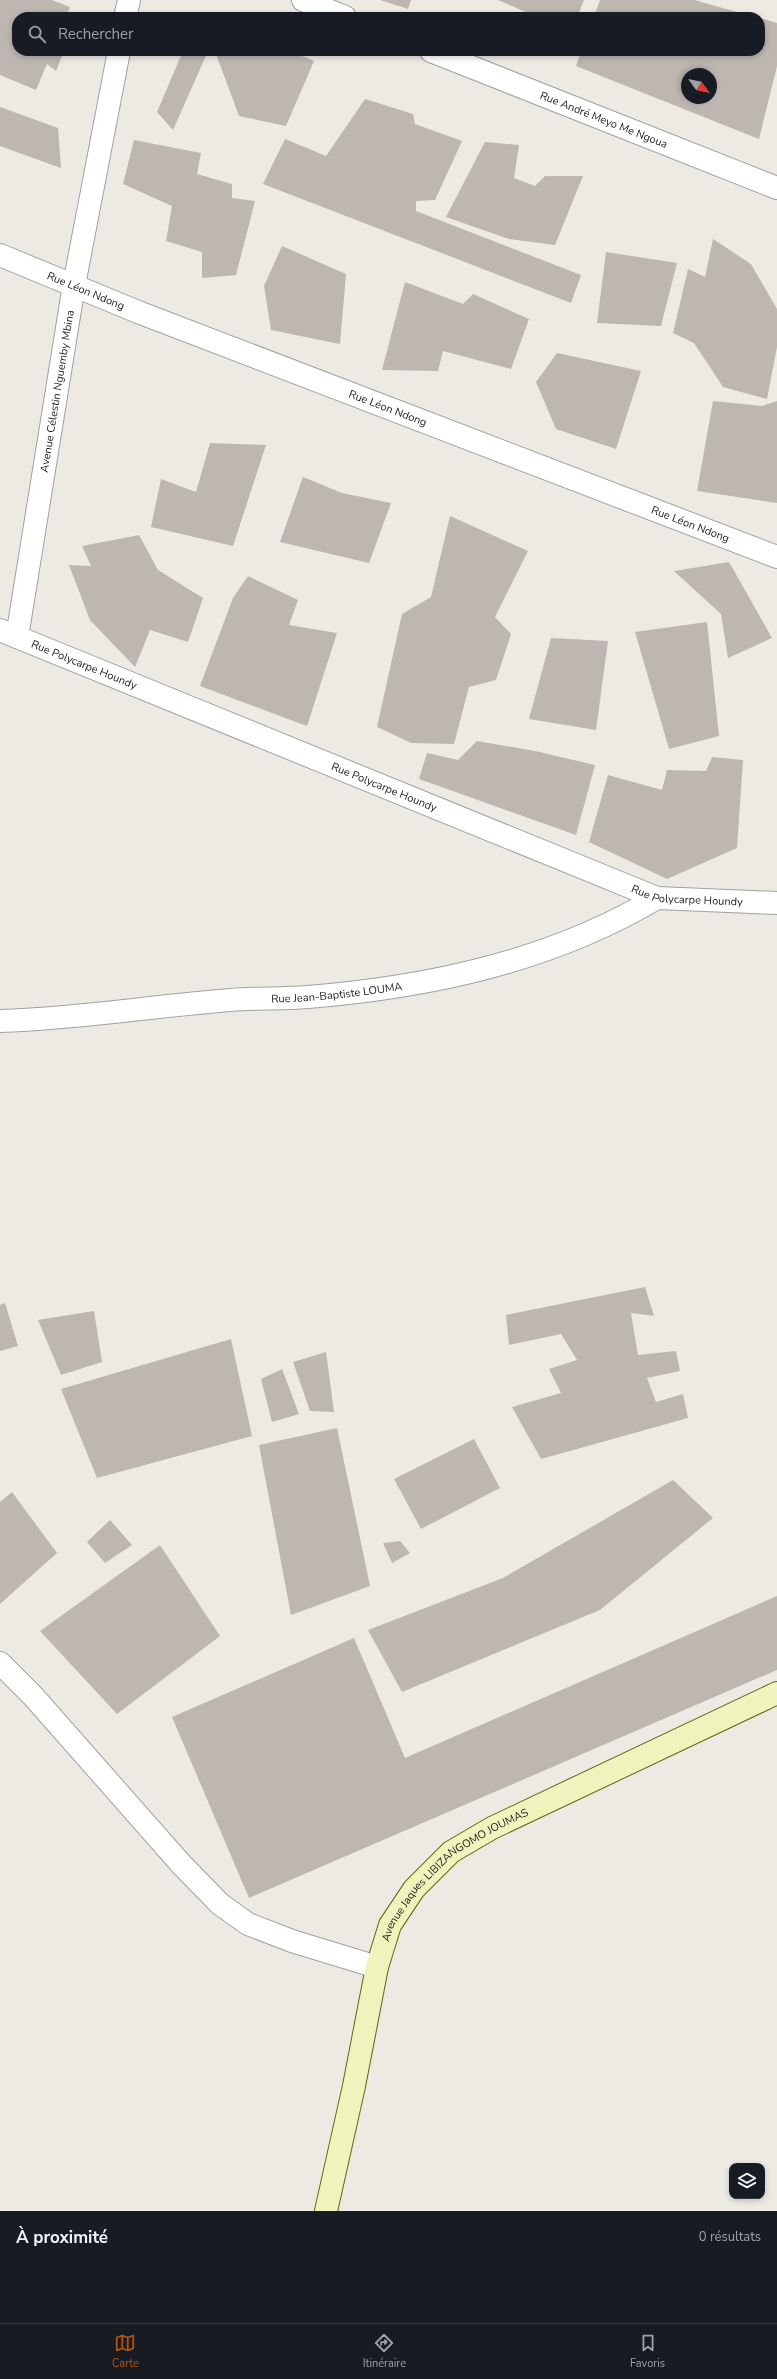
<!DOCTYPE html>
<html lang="fr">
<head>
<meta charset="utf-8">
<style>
  body { margin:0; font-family:"Nunito Sans",sans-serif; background:#20242c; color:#f1f3f6 }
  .controls { position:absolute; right:12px; bottom:12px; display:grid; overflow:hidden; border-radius:8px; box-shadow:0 2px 6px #0003 }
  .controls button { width:36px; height:36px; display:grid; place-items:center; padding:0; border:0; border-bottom:1px solid #363941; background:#171b24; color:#f1f3f6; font:20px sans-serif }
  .compass { position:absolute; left:681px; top:68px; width:36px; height:36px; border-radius:50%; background:#171b24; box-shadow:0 2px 6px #0003; rotate:123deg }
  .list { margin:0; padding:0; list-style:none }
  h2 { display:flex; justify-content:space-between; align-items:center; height:52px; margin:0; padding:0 16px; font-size:17px }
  h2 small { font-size:13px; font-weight:400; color:#9ea1a6 }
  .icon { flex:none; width:22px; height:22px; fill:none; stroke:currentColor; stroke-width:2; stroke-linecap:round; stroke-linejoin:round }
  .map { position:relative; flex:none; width:777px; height:2211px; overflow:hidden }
  .search { position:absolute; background:#171b24; box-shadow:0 2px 6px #0003; left:12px; right:12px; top:12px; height:44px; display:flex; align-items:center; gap:10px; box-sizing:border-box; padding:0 14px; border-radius:16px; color:#9ea1a6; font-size:15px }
  .sheet { height:112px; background:#171b24 }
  nav { display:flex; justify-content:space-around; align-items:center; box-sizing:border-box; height:56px; border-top:1px solid #363941; background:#171b24; font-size:11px; color:#9ea1a6 }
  nav a { display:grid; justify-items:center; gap:2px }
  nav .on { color:#b45309 }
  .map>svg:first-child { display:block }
</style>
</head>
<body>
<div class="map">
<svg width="777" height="2211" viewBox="0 0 777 2211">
  <rect width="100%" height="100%" fill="#edeae4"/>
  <path fill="#bdb6b1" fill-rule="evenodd" d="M0,0h52l18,7 -4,10h-49v34h47l-8,20 -9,-7 -11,26 -36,-15z
    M380,0h31l-3,9z
    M498,0h86l-7,17h-40z
    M600,0h94l61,17h-161z
    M760,18l17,5v43l-18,73 -183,-73 5,-15h179zM687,74h24v24h-24z
    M183,51h25l-35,79 -16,-18z
    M218,51h72l24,10 -28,65 -47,-10 -23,-62z
    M365,99l48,15 2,10 47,17 -27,59 -19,1v10l165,64 -10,28 -308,-119 22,-45 41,17z
    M0,107l58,21 3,40 -61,-22z
    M134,140l67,13 -4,21 35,10v14l23,3 -19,74 -34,3v-26l-36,-11 6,-35 -49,-22z
    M485,142l34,3 -5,33 21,8 10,-10h38l-28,69 -46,-6 -63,-22z
    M713,239l38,25 26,45v38l-10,52 -44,-12 -29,-44 -21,-10 15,-64 17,8z
    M282,246l64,28 -6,70 -69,-14 -7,-44z
    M606,252l71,11 -16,63 -64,-3z
    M405,282l58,22 10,-10 56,25 -18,50 -68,-18 -5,20 -56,-1z
    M557,353l84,18 -25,78 -60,-20 -20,-47z
    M713,401l49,5 15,-5v102l-80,-12z
    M210,443l56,2 -33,101 -82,-19 10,-48 35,13z
    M303,477l39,16 49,10 -22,60 -89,-21z
    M450,516l78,35 -33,66 16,17 -15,46 -27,7 -15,57 -43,-1 -34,-16 25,-113 29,-17z
    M139,535l19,35 45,28 -15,44 -38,-12 -15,37 -45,-47 -21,-55 22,1 -9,-20z
    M729,562l43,76 -44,20 -7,-44 -47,-43z
    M248,576l50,24 -9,25 48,8 -30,93 -107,-40 33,-88z
    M707,622l12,114 -50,13 -34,-117z
    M551,638l57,3 -12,89 -67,-11z
    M477,741l58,10 60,14 -19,70 -157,-56 8,-26 31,7z
    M712,757l31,3 -6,88 -70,31 -78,-37 19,-67 54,15 5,-20 39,1z
    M645,1287l9,29 -23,-3 7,42 38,-4 4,20 -33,7 9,24 27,-8 5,24 -147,41 -29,-52 49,-14 -12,-24 28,-9 -16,-26 -52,11 -3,-30z
    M5,1303l13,43 -18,5v-46z
    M94,1311l8,51 -41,13 -23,-55z
    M231,1339l21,97 -155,42 -36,-89z
    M326,1352l8,60 -24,-1 -17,-49z
    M282,1369l17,45 -27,8 -11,-43z
    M337,1428l33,158 -79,29 -32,-170z
    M474,1439l26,49 -79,41 -27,-50z
    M673,1480l40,38 -113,92 -198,82 -34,-62 135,-52z
    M12,1492l45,61 -57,51v-102z
    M110,1520l22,25 -27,18 -18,-21z
    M400,1541l10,12 -18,10 -9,-20z
    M160,1545l60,91 -103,78 -77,-83z
    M777,1596v74l-528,228 -77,-181 182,-79 51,120z"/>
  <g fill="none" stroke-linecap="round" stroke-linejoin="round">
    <g stroke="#a1a1a1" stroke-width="24">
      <g id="minor">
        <path d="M303,0l42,17"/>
        <path d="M125,17l4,-17"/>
        <path id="s1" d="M431,51l346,137"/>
        <path id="s2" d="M0,255l138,57 639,245"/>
        <path id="s3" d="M0,630l657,268 120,5"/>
        <path id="s4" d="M17,637l57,-352 45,-234"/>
        <path id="s5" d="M0,1021c77,-2 153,-15 230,-21 26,-2 52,-1 78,-3 122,-10 243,-36 349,-99"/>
        <path d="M0,1663l33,33 148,168 39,40 28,20 44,17 85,26"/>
      </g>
    </g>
    <g stroke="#5c680f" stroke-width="24">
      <g id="secondary">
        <path id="s6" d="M326,2211l28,-125 23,-119 13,-42 24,-36 37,-37 41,-24 285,-135"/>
      </g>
    </g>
    <use href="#minor" stroke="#fff" stroke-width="22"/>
    <use href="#secondary" stroke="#eff3bc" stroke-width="22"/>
  </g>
  <g text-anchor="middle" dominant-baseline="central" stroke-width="3" stroke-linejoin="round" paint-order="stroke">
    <g font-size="11" fill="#1d1d1d" stroke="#fff">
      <text stroke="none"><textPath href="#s1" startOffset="186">Rue André Meyo Me Ngoua</textPath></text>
      <text stroke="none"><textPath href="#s2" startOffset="93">Rue Léon Ndong</textPath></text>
      <text stroke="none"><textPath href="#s4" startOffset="249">Avenue Célestin Nguemby Mbina</textPath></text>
      <text stroke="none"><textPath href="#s2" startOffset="417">Rue Léon Ndong</textPath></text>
      <text stroke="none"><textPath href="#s2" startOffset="741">Rue Léon Ndong</textPath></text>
      <text stroke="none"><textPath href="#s3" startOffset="91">Rue Polycarpe Houndy</textPath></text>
      <text stroke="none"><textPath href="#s3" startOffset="415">Rue Polycarpe Houndy</textPath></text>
      <text stroke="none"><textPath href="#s3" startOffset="739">Rue Polycarpe Houndy</textPath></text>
      <text stroke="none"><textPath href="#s5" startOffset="338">Rue Jean-Baptiste LOUMA</textPath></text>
      <text stroke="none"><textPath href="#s6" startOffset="376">Avenue Jaques LIBIZANGOMO JOUMAS</textPath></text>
    </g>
  </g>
</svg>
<div class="controls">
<button><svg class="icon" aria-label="layers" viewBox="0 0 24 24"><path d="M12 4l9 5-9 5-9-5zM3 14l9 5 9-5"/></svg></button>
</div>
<svg class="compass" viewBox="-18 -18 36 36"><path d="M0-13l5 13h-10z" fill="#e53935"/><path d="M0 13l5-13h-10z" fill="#9ea1a6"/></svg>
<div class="search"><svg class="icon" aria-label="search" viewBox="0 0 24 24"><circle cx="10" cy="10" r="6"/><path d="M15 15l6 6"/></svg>Rechercher</div>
</div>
<section class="sheet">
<h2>À proximité<small>0 résultats</small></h2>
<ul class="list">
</ul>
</section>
<nav>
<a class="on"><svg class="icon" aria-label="map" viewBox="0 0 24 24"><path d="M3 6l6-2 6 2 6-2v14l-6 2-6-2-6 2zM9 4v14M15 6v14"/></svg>Carte</a>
<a><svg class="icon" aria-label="directions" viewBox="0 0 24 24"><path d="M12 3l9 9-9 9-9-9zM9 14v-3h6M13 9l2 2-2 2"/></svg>Itinéraire</a>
<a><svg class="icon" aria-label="saved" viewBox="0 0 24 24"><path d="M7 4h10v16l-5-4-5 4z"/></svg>Favoris</a>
</nav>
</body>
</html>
